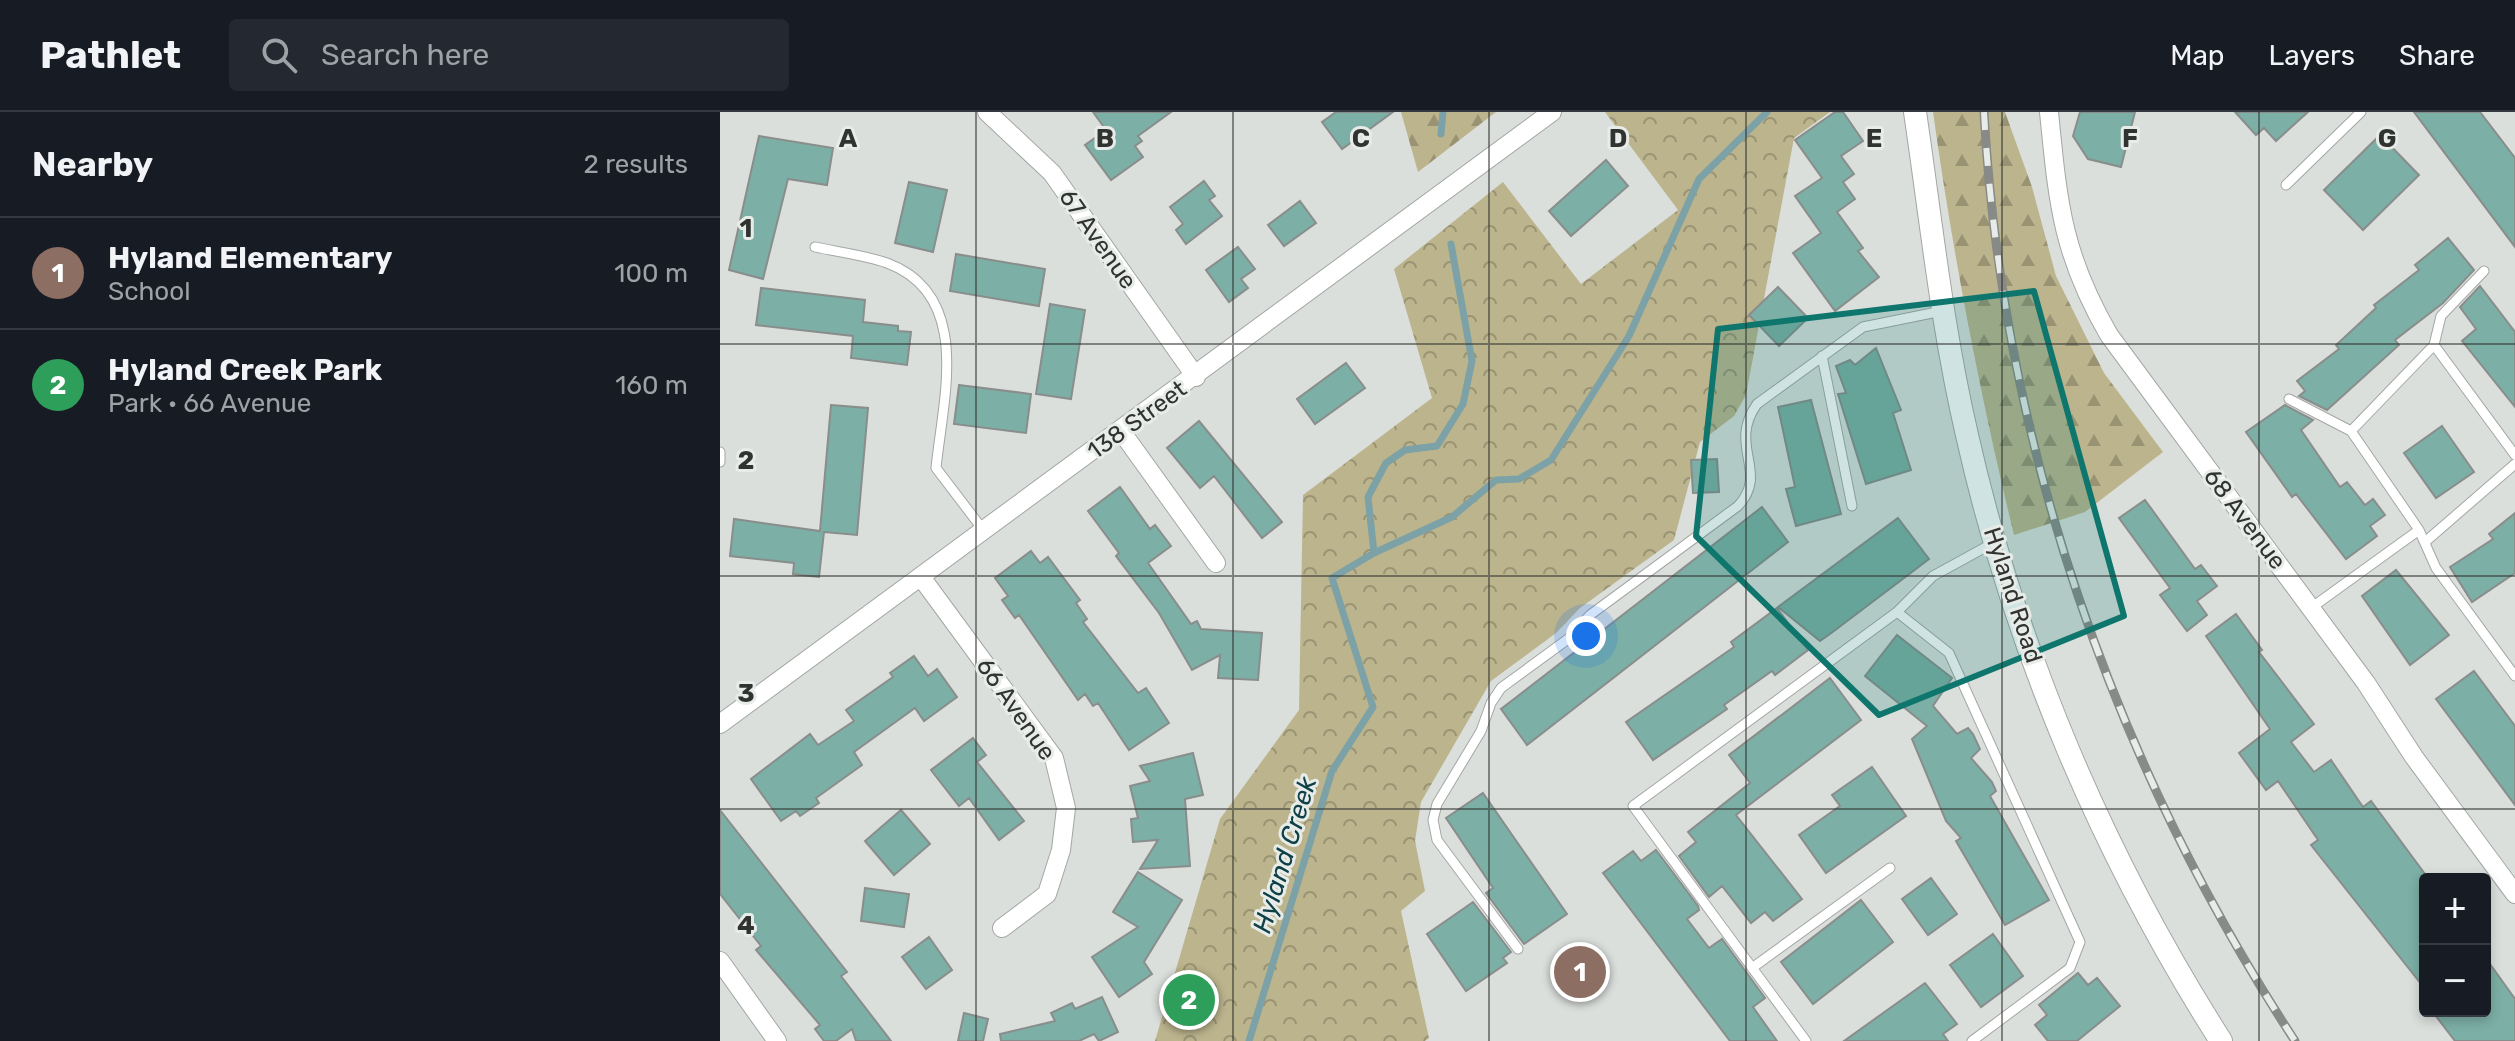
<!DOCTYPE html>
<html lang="en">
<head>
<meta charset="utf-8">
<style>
  body { margin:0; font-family:Rubik,sans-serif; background:#242831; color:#f1f3f6 }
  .controls { position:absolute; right:24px; bottom:24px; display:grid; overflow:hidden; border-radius:8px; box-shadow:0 4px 12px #0003 }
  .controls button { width:72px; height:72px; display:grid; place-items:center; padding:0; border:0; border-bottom:2px solid #363941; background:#171b24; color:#f1f3f6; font:40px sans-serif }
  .you { position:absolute; left:866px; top:524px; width:28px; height:28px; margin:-20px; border:6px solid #fff; border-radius:50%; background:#1a73e8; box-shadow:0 0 0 12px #1a73e833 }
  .badge { display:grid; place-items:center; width:52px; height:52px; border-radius:50%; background:#1a73e8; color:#fff; font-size:26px; font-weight:700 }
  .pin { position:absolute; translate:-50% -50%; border:4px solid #fff; box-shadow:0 2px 8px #0006 }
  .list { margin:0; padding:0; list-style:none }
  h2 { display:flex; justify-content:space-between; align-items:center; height:104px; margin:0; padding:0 32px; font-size:34px }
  h2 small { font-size:26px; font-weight:400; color:#9ea1a6 }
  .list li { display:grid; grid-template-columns:52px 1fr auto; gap:24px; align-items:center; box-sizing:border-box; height:112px; padding:0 32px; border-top:2px solid #363941 }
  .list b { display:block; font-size:30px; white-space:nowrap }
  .list p { margin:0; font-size:26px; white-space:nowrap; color:#9ea1a6 }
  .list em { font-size:26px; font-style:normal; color:#9ea1a6 }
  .icon { flex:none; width:44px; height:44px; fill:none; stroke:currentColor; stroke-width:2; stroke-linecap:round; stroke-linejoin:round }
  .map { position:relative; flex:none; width:1795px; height:929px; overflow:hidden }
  header { display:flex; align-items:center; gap:48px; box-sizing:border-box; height:112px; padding:0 40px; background:#171b24; border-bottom:2px solid #363941 }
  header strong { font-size:38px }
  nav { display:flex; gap:44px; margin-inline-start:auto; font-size:28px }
  .search { width:560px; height:72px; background:#242831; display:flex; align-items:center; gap:20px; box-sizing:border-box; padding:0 28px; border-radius:8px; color:#9ea1a6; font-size:30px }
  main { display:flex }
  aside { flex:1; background:#171b24 }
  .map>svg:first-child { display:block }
</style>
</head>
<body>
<header>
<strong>Pathlet</strong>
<div class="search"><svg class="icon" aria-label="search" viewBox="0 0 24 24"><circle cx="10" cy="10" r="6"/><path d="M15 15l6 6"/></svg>Search here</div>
<nav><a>Map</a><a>Layers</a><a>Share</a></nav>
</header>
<main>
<aside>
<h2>Nearby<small>2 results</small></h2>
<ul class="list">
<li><span class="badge" style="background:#8d6e63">1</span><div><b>Hyland Elementary</b><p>School</p></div><em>100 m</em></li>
<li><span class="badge" style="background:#2e9e5b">2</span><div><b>Hyland Creek Park</b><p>Park · 66 Avenue</p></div><em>160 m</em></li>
</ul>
</aside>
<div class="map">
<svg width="1795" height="929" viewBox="0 0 1795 929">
  <defs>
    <pattern id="forest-firs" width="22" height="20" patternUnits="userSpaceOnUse" patternTransform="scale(2)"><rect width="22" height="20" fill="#bcb48d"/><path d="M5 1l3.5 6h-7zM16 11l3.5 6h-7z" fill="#999374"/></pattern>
    <pattern id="park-crowns" width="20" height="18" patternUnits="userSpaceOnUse" patternTransform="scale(2)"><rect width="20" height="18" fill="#bcb48d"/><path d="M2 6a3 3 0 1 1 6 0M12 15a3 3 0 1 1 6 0" fill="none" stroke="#999374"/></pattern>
  </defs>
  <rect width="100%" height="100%" fill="#dbdfdc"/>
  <path fill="url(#forest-firs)" d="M681,0h95l-78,60z
    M1213,0h72l27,75 24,89 48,97 59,79 -78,60 -71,23c-34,-140 -61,-280 -81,-423z"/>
  <path fill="url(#park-crowns)" d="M885,0h225l-36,26 -48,257 -12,21 -34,26 -26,98 -94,68 -24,25 -65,48 -70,121 -6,39 10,50 -24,20 28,127 -4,3h-270l65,-222 79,-109 4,-215 129,-97 -38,-129 109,-87 78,102 97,-74z"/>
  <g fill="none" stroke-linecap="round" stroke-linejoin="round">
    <path stroke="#7ca2a7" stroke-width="7" d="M721,22l2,-22
      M654,441l78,-36 44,-37 23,-1 32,-19 78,-124 70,-157 68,-67
      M529,929l83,-270 41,-64 -41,-129 42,-25 -6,-56 18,-34 19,-13 32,-4 26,-42 9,-43 -21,-117"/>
  </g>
  <path fill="#7cafa5" stroke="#898d8c" stroke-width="2" d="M373,0h78l-33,24 4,5 -7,5 8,11 -32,23 -26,-35 21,-15z
    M616,0h57l-51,37 -20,-27z
    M1115,0h8l20,29 -22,15 13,18 -11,8 12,17 -18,13 26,36 -5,3 21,26 -44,34 -42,-58 28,-20 -26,-37 27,-18 -27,-38z
    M1360,0h55l-14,55 -33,-8 -15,-23z
    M1515,0h73l-32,29 -12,-13 -8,7z
    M1694,0h66l35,46v89z
    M1660,23l39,40 -56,55 -39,-40z
    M39,24l74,12 -6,37 -39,-6 -25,100 -34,-9z
    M886,48l22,26 -57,50 -22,-25z
    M484,69l11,15 -6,4 13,16 -36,28 -10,-14 7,-6 -13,-17z
    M189,70l38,8 -14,62 -38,-9z
    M580,89l16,22 -32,23 -16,-21z
    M1728,126l26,32 -31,33 -48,37 4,5 -72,65 -28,-14 6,-5 -8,-10 42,-32 -3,-4 40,-37 -2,-3 45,-35 -4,-5z
    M518,135l17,22 -14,10 7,9 -19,14 -23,-32z
    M236,142l89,15 -6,37 -89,-15z
    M1760,174l35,46v75l-53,-66 14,-12 -16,-22z
    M1058,175l30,31 -29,28 -30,-31z
    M41,176l104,12 -2,22 35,4v5l13,1 -4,33 -56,-7 2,-22 -97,-11z
    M330,192l35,6 -14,89 -35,-5z
    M1156,236l25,62 -8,3 18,57 -45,14 -28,-90 8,-1 -10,-27 14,-6 5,5z
    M626,251l19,25 -50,36 -18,-25z
    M239,273l72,9 -5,39 -72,-9z
    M1091,288l30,114 -45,12 -10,-37 9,-2 -17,-80z
    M111,293l37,3 -11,127 -33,-3 -5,45 -26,-3 1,-11 -64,-7 4,-37 86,12z
    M1565,293l28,15 -12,10 39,57 7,-5 18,23 8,-6 12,16 -15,11 7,10 -31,23 -50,-65 -4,3 -46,-65z
    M479,309l83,101 -20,16 -48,-62 -14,12 -33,-40z
    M1722,314l32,46 -38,26 -32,-45z
    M997,347l2,33 -26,1 -2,-33z
    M400,375l30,42 5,-4 16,21 -23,17 43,61 6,-3 4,8 61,4 -4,47 -40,-2 2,-23 -28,15 -33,-57 -43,-57 3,-3 -31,-42z
    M1425,388l50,69 6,-4 16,21 -20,15 10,14 -20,16 -27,-36 10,-7 -51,-70z
    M1042,395l26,35 -261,203 -26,-36z
    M1795,401v60l-43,29 -22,-35 43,-28 -4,-5z
    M1178,406l31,41 -95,72 -14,10 -42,-34z
    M311,439l9,12 8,-6 32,43 -4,3 11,16 -4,3 55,71 8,-5 23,35 -40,27 -31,-47 -5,3 -8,-12 -7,6 -59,-85 -4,3 -13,-18 6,-4 -13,-18z
    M1676,458l53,65 -39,30 -48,-69z
    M1057,496l31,42 -33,25 -3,-4 -48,34 3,4 -74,51 -27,-38 108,-75 -3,-5z
    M1516,502l26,36 -3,2 55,72 -23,18 23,30 17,-12 32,47 8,-6 54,73v115l-114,-144 7,-5 -40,-59 -12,9 -27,-37 31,-24 -64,-93z
    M1177,523l55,43 -19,28 24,28 11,-6 5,6 7,15 -9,9 21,24 4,9 -6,5 59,104 -44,25 -49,-84 5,-3 -15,-17 -34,-82 15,-13 -62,-50z
    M194,544l14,20 9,-7 20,28 -33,24 -9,-13 -61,44 8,13 -46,33 3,5 -19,13 -4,-5 -15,10 -30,-42 59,-45 8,11 36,-24 -8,-11 47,-33 -3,-4z
    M1754,559l41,55v79l-79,-106z
    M1110,566l31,42 -125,95 66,84 -29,22 -8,-9 -14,11 -29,-37 -13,11 -30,-41 17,-14 -8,-10 62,-49 -21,-28z
    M253,626l13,17 -9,7 47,59 -25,19 -30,-42 -10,8 -28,-36z
    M473,641l10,42 -18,4 5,67 -50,3 18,-29 -25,2 -2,-23 7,-1 -8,-32 20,-5 -10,-15z
    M1152,655l34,49 -80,57 -27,-38 41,-29 -8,-11z
    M763,681l84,121 -43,30 -38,-51 7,-5 -47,-70z
    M0,698l127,162 -6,4 50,65h-35l-4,-12 -16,12h-12l-9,-12 5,-4 -64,-75 5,-4 -41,-52z
    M181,698l29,34 -36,31 -29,-34z
    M936,738l42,56 1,4 -12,9 22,29 13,-9 43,59 -12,9 24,34h-47l-127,-168 30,-22 8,10z
    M418,760l44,28 -38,62 8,12 -33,23 -27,-40 46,-30 -25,-15z
    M1211,766l26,36 -29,21 -26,-36z
    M145,776l44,6 -5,33 -43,-6z
    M1141,788l32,42 -80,62 -32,-42z
    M753,790l38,50 -8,6 4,5 -41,28 -39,-57z
    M1273,822l30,42 -42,31 -31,-42z
    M209,825l23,33 -26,19 -24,-32z
    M1765,845l30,42v42h-60l-23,-30h53z
    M1358,861l10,12 9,-7 23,28 -43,35h-29l-13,-16 12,-10 -8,-10z
    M1205,871l32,41 -14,10 5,7h-104z
    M382,885l16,35 -19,9 -5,-7 -15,7h-78l-1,-7 55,-13 -4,-8 21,-10 3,6z
    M244,901l24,6 -5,22h-25z"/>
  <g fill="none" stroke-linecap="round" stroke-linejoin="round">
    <g stroke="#a3a7a4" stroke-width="11">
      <path id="service" d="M1566,73l75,-73
        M95,135c23,5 49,8 72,16 86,32 56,135 49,205l48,63
        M1714,233l81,110
        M1102,244l30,150
        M1569,287l62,32 68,99 17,38 79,108
        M1631,319l83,-86 7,-29 43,-45
        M0,340v10
        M1705,430l90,-78
        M1591,496l108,-78
        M1177,500l52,41 131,289 -10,26 -98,73
        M798,837l-81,-109 -4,-20 4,-16 44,-73 10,-28 10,-15 67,-49 22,-24 148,-109c32,-34 -11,-60 19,-102l106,-77 79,-16
        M1032,856l138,-100
        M1086,929l-173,-235 264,-194 36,-36 62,-34"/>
    </g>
    <g stroke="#a3a7a4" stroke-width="20">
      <path id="minor" d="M267,0l65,61 144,204
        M1329,0c9,91 13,142 60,223l257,348 48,74 101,137
        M401,319l95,132
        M201,465l133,181 12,50 -5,42 -14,44 -45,34
        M0,612l832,-612
        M0,849l57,80"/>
    </g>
    <g stroke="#a3a7a4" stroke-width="24">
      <path id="tertiary" d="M1195,0c16,108 27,216 52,323 48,214 136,421 254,606"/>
    </g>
    <use href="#service" stroke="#fff" stroke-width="9"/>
    <use href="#minor" stroke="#fff" stroke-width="18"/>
    <use href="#tertiary" stroke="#fff" stroke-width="22"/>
    <g stroke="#878a87" stroke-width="9">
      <path id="rail" d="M1264,0c18,331 130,652 311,929"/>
    </g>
    <use href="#rail" stroke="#e8ece9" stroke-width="6" stroke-dasharray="18" stroke-linecap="butt"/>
  </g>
  <path fill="#0f766e" fill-opacity="0.2" stroke="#0f766e" stroke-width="6" stroke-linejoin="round" d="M1314,179l90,325 -245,99 -183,-179 22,-207z"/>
  <path fill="none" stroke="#313331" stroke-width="2" stroke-opacity="0.55" d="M256,0v929M513,0v929M769,0v929M1026,0v929M1282,0v929M1539,0v929M0,232h1795M0,464h1795M0,697h1795"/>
  <g text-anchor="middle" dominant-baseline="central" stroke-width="6" stroke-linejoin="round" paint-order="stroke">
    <g font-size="24" fill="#313331" stroke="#e8ece9">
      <text transform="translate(378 127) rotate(55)">67 Avenue</text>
      <text transform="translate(417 308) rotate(-36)">138 Street</text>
      <text transform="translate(1525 407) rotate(53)">68 Avenue</text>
      <text transform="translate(1293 483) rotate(72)">Hyland Road</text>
      <text transform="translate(296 597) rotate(55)">66 Avenue</text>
    </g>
    <g font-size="26" font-style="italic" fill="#0f4047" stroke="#e8ece9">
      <text transform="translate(565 743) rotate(-73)">Hyland Creek</text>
    </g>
  </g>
  <g font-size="26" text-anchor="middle" font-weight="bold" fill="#313331" stroke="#e8ece9" stroke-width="6" stroke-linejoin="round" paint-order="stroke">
    <text x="128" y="35">A</text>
    <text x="385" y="35">B</text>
    <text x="641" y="35">C</text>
    <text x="898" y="35">D</text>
    <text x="1154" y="35">E</text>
    <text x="1410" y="35">F</text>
    <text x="1667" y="35">G</text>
    <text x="26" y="125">1</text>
    <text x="26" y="357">2</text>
    <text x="26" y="590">3</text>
    <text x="26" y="822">4</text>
  </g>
</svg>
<div class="controls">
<button>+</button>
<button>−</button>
</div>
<div class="you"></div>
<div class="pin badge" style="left:860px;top:860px;background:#8d6e63">1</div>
<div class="pin badge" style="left:469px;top:888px;background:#2e9e5b">2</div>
</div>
</main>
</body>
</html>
